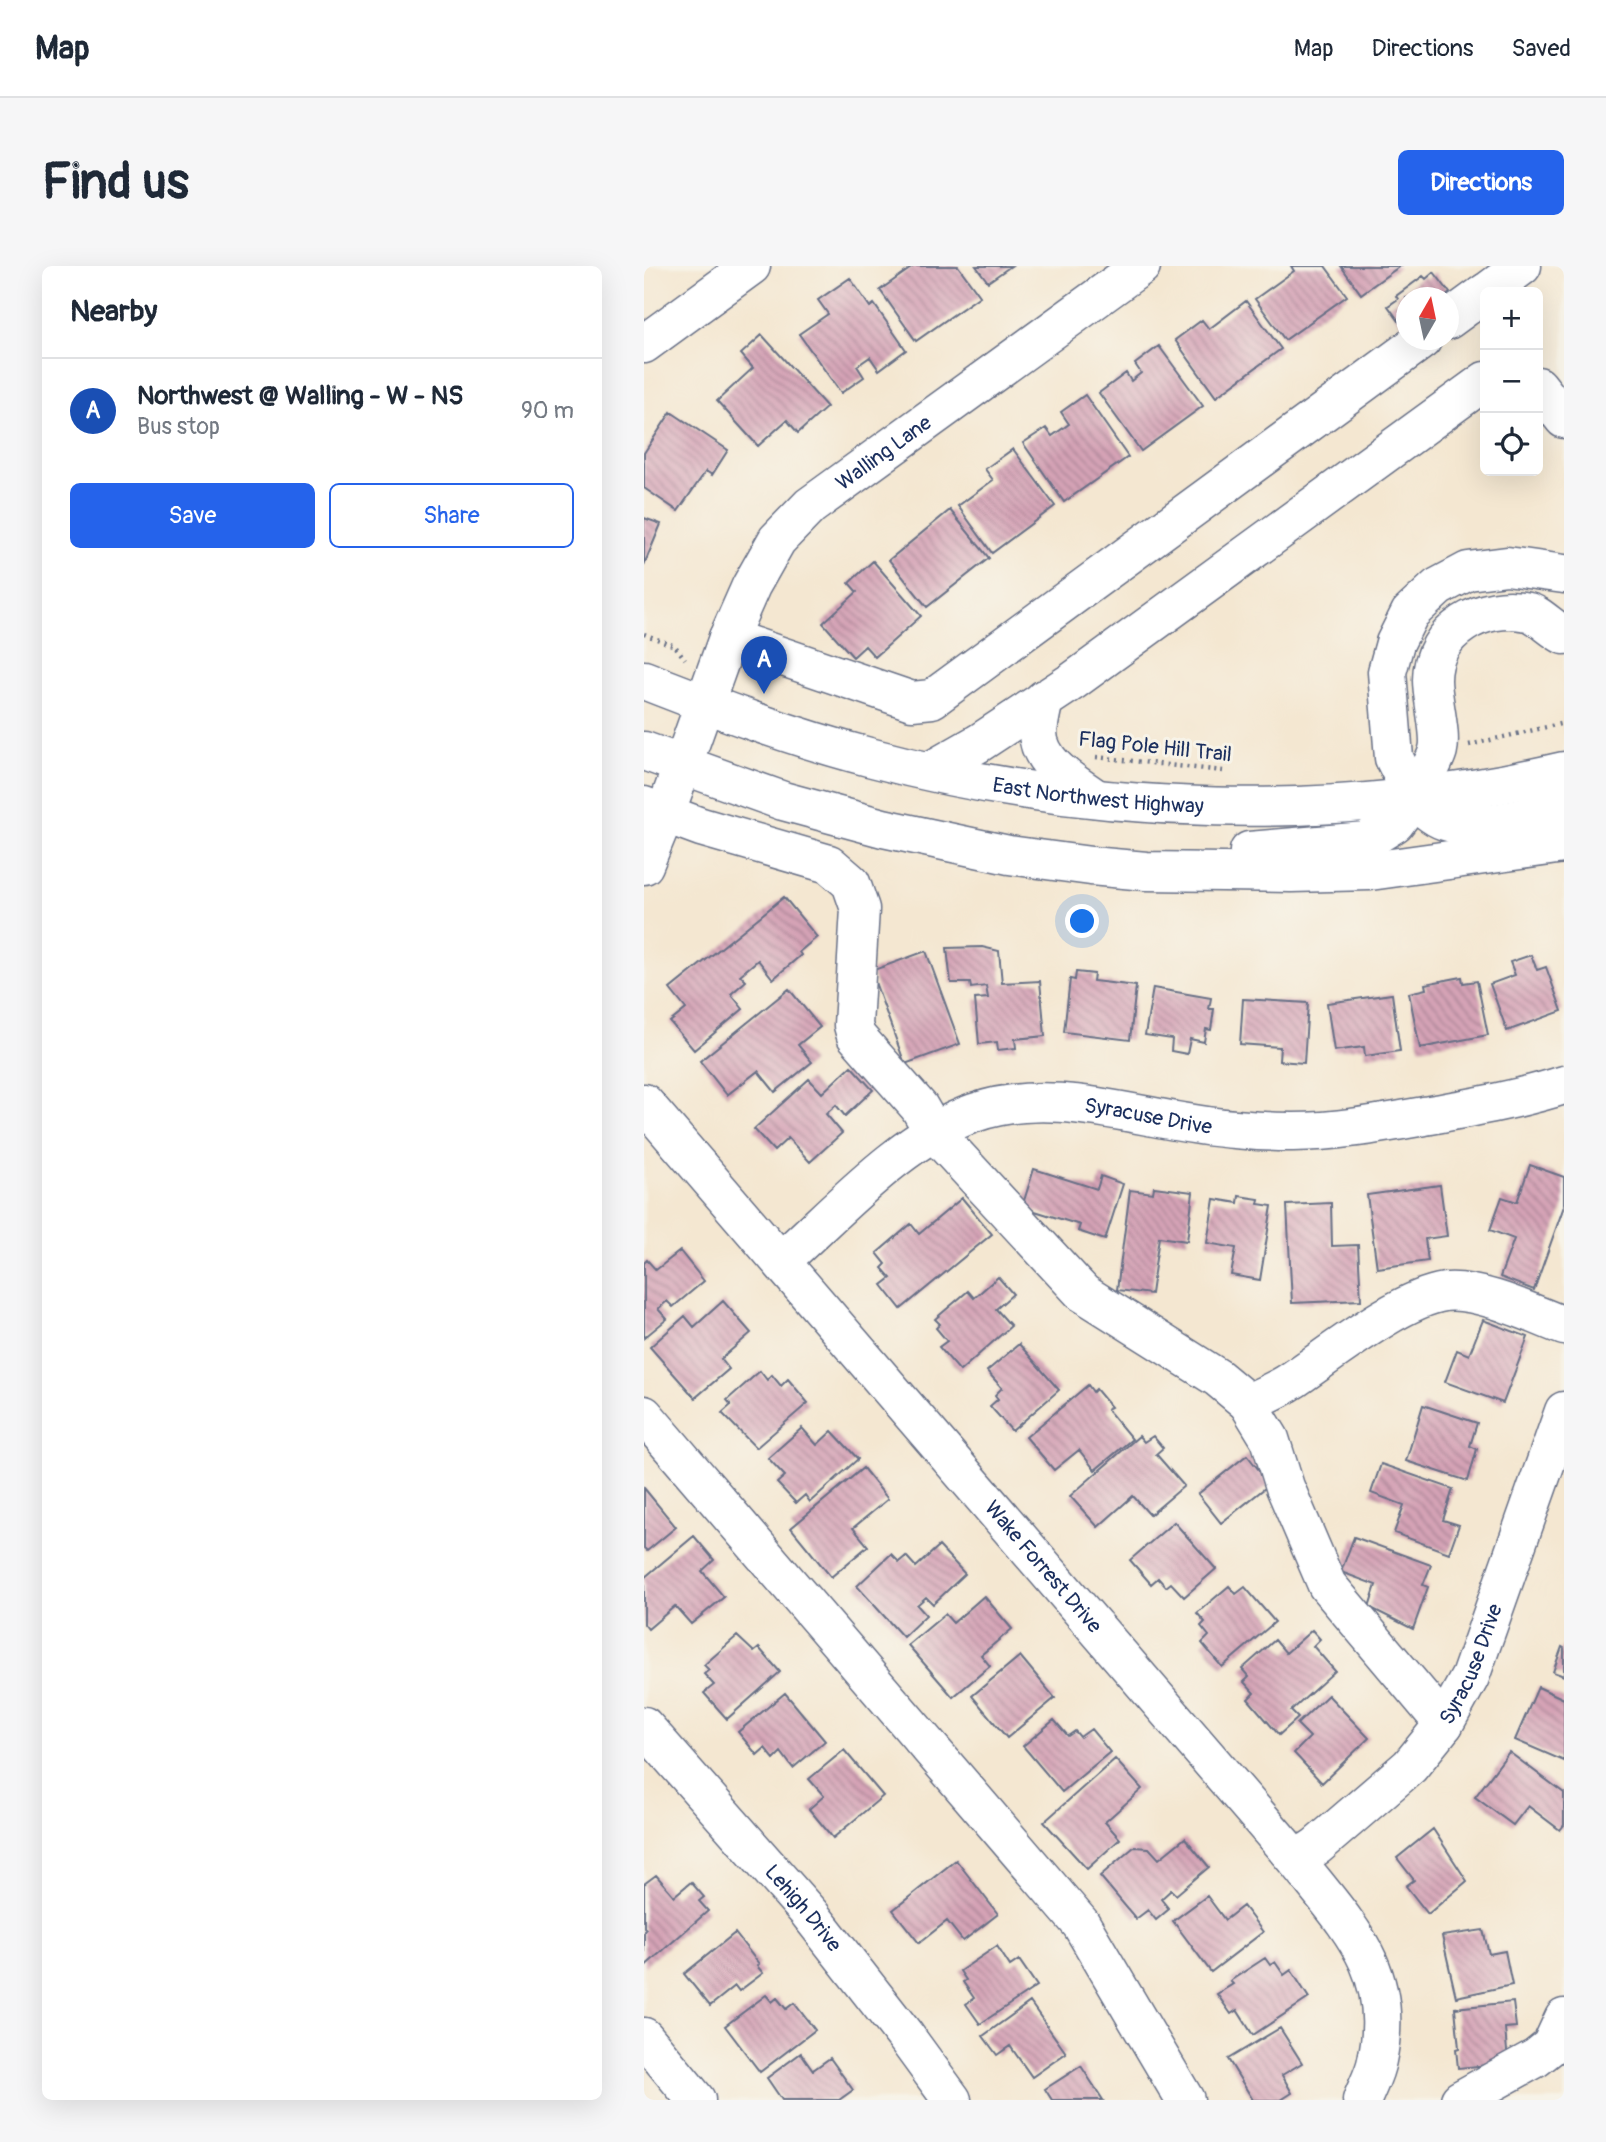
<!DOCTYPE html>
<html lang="en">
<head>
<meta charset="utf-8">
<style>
  body { margin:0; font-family:Pangolin,sans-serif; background:#f6f6f7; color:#1f2937 }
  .controls { position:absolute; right:21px; top:21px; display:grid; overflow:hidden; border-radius:10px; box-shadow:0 7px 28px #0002 }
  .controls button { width:63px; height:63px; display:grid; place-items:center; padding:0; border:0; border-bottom:2px solid #e0e1e3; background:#fff; color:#1f2937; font:35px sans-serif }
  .compass { position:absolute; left:752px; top:21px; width:63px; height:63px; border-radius:50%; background:#fff; box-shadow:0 7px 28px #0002; rotate:9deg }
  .you { position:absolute; left:439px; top:656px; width:24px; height:24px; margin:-18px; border:5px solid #fff; border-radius:50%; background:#1a73e8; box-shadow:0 0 0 10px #1a73e833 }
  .badge { display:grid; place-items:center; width:46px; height:46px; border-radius:50%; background:#2563eb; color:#fff; font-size:23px; font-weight:700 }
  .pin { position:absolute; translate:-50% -58px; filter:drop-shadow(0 2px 4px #0008) }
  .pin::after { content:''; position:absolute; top:37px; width:24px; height:21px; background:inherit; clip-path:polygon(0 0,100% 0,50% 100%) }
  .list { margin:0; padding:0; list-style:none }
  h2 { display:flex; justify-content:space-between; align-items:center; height:91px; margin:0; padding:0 28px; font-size:30px }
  h2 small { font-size:23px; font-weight:400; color:#747a83 }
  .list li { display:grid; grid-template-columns:46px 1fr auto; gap:21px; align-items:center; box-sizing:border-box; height:105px; padding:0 28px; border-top:2px solid #e0e1e3 }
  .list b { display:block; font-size:26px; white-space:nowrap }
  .list p { margin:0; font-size:23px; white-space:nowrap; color:#747a83 }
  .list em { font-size:23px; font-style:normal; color:#747a83 }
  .actions { display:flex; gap:14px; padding:21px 28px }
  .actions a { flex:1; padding:16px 0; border:2px solid #2563eb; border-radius:10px; text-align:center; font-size:24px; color:#2563eb }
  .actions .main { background:#2563eb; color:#fff }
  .icon { flex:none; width:38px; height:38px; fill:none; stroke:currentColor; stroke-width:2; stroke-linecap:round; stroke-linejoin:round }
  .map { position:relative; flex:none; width:920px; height:1834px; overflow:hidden; border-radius:10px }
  header { display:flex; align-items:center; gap:42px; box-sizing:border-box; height:98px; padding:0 35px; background:#fff; border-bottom:2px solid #e0e1e3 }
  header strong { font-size:33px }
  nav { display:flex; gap:38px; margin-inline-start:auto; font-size:24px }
  .intro { display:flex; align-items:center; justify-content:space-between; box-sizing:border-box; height:168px; padding:0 42px }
  h1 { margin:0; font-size:49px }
  .button { padding:18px 32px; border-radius:10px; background:#2563eb; color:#fff; font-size:24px; font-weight:700 }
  main { display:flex; gap:42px; padding:0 42px }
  aside { flex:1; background:#fff; border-radius:10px; box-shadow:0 7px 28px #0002 }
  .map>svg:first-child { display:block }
</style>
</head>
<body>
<header>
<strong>Map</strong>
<nav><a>Map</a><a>Directions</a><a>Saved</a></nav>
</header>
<div class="intro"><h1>Find us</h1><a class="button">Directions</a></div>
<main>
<aside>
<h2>Nearby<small></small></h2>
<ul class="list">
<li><span class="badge" style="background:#1a4fb4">A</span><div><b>Northwest @ Walling - W - NS</b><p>Bus stop</p></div><em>90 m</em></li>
</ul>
<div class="actions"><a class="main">Save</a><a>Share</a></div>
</aside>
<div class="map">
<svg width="920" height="1834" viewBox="0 0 920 1834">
  <defs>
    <pattern id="building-back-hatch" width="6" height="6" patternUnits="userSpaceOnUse" patternTransform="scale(1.75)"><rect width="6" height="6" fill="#d5a3b6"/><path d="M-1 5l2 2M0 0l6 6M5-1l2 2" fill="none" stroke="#ac8597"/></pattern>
  </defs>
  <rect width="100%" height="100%" fill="#f7f3e8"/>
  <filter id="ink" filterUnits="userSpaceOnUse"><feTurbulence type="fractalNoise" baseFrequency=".0143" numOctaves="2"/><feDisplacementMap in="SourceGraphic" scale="14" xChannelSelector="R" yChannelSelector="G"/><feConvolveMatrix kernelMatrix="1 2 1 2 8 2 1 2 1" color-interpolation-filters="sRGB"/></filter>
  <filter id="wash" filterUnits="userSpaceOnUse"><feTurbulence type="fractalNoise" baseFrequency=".00686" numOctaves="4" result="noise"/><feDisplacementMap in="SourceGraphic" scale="28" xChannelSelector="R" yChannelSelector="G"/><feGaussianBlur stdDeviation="1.57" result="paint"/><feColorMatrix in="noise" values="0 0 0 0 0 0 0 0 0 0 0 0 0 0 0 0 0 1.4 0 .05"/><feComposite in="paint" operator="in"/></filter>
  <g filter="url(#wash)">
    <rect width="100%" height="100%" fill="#f4e7d1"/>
    <g id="blocks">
      <path fill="url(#building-back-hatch)" d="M270,0h44l22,30 -64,45 -36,-51z
        M332,0h35l-23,16z
        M647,0h34l22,30 -62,44 -30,-41 39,-28z
        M697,0h59l-39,28z
        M790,6l16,21 -6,5h-38v28l-2,2 -16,-22 10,-7 -2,-3 27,-20 3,3z
        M206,12l20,29 4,-3 32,46 -27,20 -9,-13 -13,9 7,11 -23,16 -42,-59 29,-20 -10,-14z
        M602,35l35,48 -65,48 -41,-57 27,-20 7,9z
        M118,69l65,72 -29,26 -11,-13 -29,26 -41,-45 36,-33 -12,-14z
        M515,80l44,60 -62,45 -42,-58 27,-20 5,8 10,-8 -6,-9z
        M441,129l43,62 -64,45 -41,-59 23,-15 6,8 17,-12 -8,-12z
        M27,146l57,38 -16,25 -6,-4 -28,40 -34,-23v-35z
        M369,183l42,57 -63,47 -34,-47 35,-26 -8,-11z
        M306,244l39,48 -62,49 -38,-47z
        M0,252l17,6 -17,41z
        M229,295l48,55 -46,41 -10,-11 -12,11 -30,-34 34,-31 -8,-9z
        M140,631l33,40 -18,15 2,3 -28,24 -15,-19 -18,15 6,6 -15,13 12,15 -49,41 -24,-28 16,-13 -16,-20z
        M338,681l17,4 3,32 38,-2 5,55 -30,3 1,9 -18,2 -1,-8 -18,2 -4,-45 13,-1 -2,-12 -15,2 -1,-5h-19l-4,-35z
        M282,685l34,93 -55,20 -34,-93z
        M887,689l6,15 9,-3 16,44 -55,20 -17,-47 25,-9 -5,-13z
        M432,706l18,2 -1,7 43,5 -6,54 -66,-8 6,-53 5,1z
        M818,711l1,6 14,-2 11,54 -68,13 -11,-55 17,-4 -1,-5z
        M509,722l58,10 -2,11h5l-3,21 -5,-1 -2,13 -14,-3 -3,15 -16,-3 1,-12 -27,-4z
        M145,723l31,38 -22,18 14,17 -37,30 -17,-21 -31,24 -27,-34z
        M748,728l8,57 -35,5 -1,-9 -30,4 -7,-48z
        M599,733l65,4 -4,60 -25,-2 1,-14 -40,-3z
        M207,800l22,24 -28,26 -9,-11 -10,9 16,19 -32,29 -22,-24 -14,13 -20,-22 55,-50 13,14z
        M886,899l34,12v29l-30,84 -34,-13 14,-38 -24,-9 12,-33 15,5z
        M390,903l63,20 4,-13 22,8 -18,56 -27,-9 2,-6 -58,-18z
        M796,919l7,51 -22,3 3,22 -51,7 -10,-73z
        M510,921l39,5 -6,49 -28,-4 -8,57 -34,-4 13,-100 23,3z
        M595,930l20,3 -1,5 14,2 -12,74 -29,-5 5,-27 -29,-5 7,-44 24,4z
        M318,932l30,36 -91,75 -19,-24 9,-7 -9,-10 4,-4 -9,-11 34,-29 8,10z
        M687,937l1,43 26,-1 3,55 -69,3 -5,-98z
        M36,985l24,30 -31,26 -6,-6 -9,8 9,10 -23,19v-75l3,-3 9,10z
        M354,1011l15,17 -17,15 15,17 -51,45 -21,-24 8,-6 -11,-13 4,-4 -5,-5 33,-28 6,7z
        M79,1035l28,32 -30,26 8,10 -34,29 -45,-51 35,-31 9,11z
        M839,1054l45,17 -25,66 -58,-21 12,-32 12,5z
        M375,1078l40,46 -47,41 -22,-25 8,-7 -3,-4 7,-7 -15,-17z
        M116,1105l7,9 5,-5 9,11 7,-7 20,24 -52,45 -34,-35 9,-8 -4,-5z
        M444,1119l5,7 3,-3 15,18 -4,2 25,30 -37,31 -16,-20 -25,20 -28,-33z
        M779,1139l54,18 -7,23 7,3 -9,32 -62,-20z
        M158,1162l15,17 15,-14 26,28 -48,43 -5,-7 -9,8 -19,-20 8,-7 -17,-18z
        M495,1170l5,6 9,-6 10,12 -7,6 28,32 -34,29 -17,-19 -35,31 -28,-31z
        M603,1189l23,29 -49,39 -23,-29z
        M737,1198l72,25 -10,31 16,5 -10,28 -55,-20 10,-28 -33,-12z
        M219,1202l25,31 -35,29 15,18 -37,31 -40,-49z
        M0,1222l32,39 -29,24 -3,-3z
        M530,1256l42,47 -32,28 -13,-14 -5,4 -8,-9 -7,6 -21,-24z
        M50,1270l20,24 -12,11 22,26 -33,27 -16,-18 -27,23 -4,-5v-46z
        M710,1271l77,28 -8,20 5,2 -15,42 -44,-22 7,-22 -35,-13z
        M295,1280l26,28 -32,30 -7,-7 -9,8 9,10 -23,22 -46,-51 34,-32 8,8 7,-6 10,11z
        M585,1320l7,8 9,-7 30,35 -53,45 -20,-24 7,-7 -8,-10 4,-4 -8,-9z
        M340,1330l28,33 -31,26 9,11 -37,31 -45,-52 37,-31 8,9z
        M668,1364l8,9 -7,7 22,25 -44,40 7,7 -19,17 -31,-36 6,-6 -10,-11 5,-5 -7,-8 33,-29 11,13z
        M93,1370l17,16 5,-4 21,24 -53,47 -23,-26 10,-8 -10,-11 5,-4 -5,-5z
        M918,1381l2,1v28l-11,-4z
        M376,1390l35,42 -48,40 -35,-42z
        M894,1421l26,12v62l-49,-21z
        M141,1427l40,48 -32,27 -12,-16 -7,7 -9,-11 -8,7 -19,-23z
        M684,1429l41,43 -47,45 -28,-30 16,-16 -13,-13z
        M410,1454l14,16 7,-5 5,6 11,-8 19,23 -48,40 -39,-46z
        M200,1484l39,46 -50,42 -24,-29 15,-13 -15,-17z
        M865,1486l55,41v32l-4,5 -32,-24 -15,19 -38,-28z
        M471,1493l27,30 -37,33 15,17 -33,30 -43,-47z
        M789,1563l34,52 -39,33 -22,-28 8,-6 -17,-22z
        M541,1572l24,29 -33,28 -5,-5 -10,9 8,10 -13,11 -8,-10 -12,9 -36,-43 34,-29 15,1 10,11z
        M312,1594l42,54 -35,27 -16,-20 -28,22 -26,-33z
        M12,1609l18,21 17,-14 13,15 -5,4 9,10 -64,56v-36l2,-2 -2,-2v-43z
        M563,1630l18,24 18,-14 20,26 -52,40 -38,-51z
        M839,1664l6,24 16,-3 7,34 -56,12 -14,-61z
        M91,1667l24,31 -2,2 6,7 -24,18 -4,-5 -25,20 -26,-32z
        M353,1680l13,20 9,-6 18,26 -57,38 -14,-20 8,-6 -11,-16 3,-2 -6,-9z
        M621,1692l5,7 5,-3 9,13 7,-5 18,28 -56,37 -16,-25 -6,4 -14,-20 16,-10 -3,-3z
        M122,1729l6,7 5,-4 9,11 8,-6 21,27 -55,42 -35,-46z
        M386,1736l36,51 -34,24 -22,-31 -13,9 -14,-19z
        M869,1736l3,25 -11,1 3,35 -50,5 -2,-19 3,-1 -4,-40z
        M636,1762l22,35 -20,12 10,18 -11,7h-28l-25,-41z
        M157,1787l12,17 17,-12 23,32 -14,10h-57l-15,-22z
        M437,1800l22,34h-51l-7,-11z"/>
    </g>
  </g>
  <g filter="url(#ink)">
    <use href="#blocks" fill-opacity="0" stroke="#676f86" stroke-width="2"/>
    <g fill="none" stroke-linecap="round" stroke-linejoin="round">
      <g stroke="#676f86" stroke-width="41">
        <g id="minor">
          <path d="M843,26l35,-26"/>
          <path d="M804,54l37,-27"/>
          <path d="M0,78l107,-78"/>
          <path d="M894,120l26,33"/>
          <path d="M84,372l184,63 20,-2 490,-359"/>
          <path d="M400,433c-2,10 -5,22 -6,33 0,31 35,50 57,66"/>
          <path d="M286,505l49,-28 94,-62 412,-300"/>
          <path d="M770,532l-20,-40 -7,-86 8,-29 15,-30 28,-26 30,-16 39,-5 57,8"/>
          <path d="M770,532c6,-12 22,-37 24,-48 4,-15 -6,-52 -6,-70 0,-50 52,-78 96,-68 9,1 25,18 36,23"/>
          <path d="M0,540l57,21 128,37 22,19 9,26 -7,116 3,11 63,71 14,24 150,162 135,85 30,25 22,36 15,48 42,98 117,139"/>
          <path id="s1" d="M0,599l21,-51 63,-176 23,-52 26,-46 33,-34 331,-240"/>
          <path id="s2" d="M0,837l652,757c50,64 101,111 81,200 -2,13 -10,27 -15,40"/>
          <path id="s3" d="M138,994c55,-49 122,-123 192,-147 84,-30 176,11 261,16 20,2 39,3 58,3 46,0 92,-9 137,-17 45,-8 90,-16 134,-30"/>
          <path d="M604,1137c14,-7 30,-13 43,-22 39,-26 110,-83 154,-89 33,-4 88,22 119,34"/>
          <path d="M0,1149l437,509 104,176"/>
          <path id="s4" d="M0,1460l165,187 97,124 46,63"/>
          <path id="s5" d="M652,1594l21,-14 93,-80 34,-42 26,-47 94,-266"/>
          <path d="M0,1771l52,63"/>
          <path d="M816,1834l76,-42 15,-12 13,-28"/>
        </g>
      </g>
      <g stroke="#676f86" stroke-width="41">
        <g id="major">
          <path id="s6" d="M0,414c74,29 148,57 225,77 225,60 468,67 695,14"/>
          <path d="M0,485l139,50 100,27 126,27 82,11 55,5 145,2 79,-2 194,-27"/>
          <path d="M770,532c9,9 19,19 31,23 33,11 86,-5 119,-13"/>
          <path d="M605,585l117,-10 29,-18 19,-25"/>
        </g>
      </g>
      <path stroke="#676f86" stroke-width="4.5" stroke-dasharray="2 5" stroke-linecap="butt" d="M0,368l31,12 10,13
        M825,479l95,-22
        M452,491l127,14"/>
      <use href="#minor" stroke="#fff" stroke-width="38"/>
      <use href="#major" stroke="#fff" stroke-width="38"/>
    </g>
  </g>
  <g text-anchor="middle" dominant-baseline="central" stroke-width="6" stroke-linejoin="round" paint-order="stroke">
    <g font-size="21" fill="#1b2f5e" stroke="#f7f3e8">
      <text stroke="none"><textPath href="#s1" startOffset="490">Walling Lane</textPath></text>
      <text transform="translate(511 481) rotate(6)">Flag Pole Hill Trail</text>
      <text stroke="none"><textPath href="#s6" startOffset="471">East Northwest Highway</textPath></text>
      <text stroke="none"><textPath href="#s3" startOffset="420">Syracuse Drive</textPath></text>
      <text stroke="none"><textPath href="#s2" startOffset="612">Wake Forrest Drive</textPath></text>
      <text stroke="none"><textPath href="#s5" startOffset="268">Syracuse Drive</textPath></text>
      <text stroke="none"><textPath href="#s4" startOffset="242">Lehigh Drive</textPath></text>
    </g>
  </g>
</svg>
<div class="controls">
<button>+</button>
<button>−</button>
<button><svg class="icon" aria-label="locate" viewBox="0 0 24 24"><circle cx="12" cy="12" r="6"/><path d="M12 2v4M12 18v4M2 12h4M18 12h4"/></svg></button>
</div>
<svg class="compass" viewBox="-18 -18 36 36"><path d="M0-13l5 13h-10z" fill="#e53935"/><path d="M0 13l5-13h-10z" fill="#747a83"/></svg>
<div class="you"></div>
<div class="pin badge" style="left:120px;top:428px;background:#1a4fb4">A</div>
</div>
</main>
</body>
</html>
